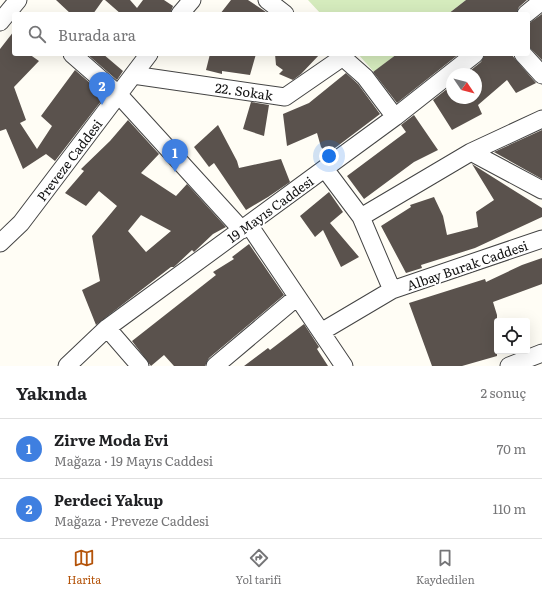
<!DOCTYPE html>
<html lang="tr">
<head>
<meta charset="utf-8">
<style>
  body { margin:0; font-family:Literata,serif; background:#f2f2f2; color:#202124 }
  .controls { position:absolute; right:12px; bottom:12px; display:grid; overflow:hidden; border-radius:4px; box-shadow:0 4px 16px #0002 }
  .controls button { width:36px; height:36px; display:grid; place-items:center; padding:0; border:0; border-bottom:1px solid #e0e0e0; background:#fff; color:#202124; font:20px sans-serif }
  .compass { position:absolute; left:446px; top:68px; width:36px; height:36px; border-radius:50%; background:#fff; box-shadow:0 4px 16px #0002; rotate:125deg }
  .you { position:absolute; left:329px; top:156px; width:14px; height:14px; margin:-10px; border:3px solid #fff; border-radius:50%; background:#1a73e8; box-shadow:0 0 0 6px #1a73e833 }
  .badge { display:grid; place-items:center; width:26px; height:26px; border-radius:50%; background:#b45309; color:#fff; font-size:13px; font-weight:700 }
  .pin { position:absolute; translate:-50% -33px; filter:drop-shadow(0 1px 2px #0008) }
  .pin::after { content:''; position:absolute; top:21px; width:14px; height:12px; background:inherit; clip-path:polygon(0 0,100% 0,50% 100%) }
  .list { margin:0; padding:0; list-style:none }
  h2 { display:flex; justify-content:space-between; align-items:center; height:52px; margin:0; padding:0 16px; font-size:17px }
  h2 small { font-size:13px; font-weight:400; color:#757577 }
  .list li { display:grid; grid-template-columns:26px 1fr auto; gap:12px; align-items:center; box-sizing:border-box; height:60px; padding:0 16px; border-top:1px solid #e0e0e0 }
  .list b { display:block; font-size:15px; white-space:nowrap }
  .list p { margin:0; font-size:13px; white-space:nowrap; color:#757577 }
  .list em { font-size:13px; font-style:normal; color:#757577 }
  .icon { flex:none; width:22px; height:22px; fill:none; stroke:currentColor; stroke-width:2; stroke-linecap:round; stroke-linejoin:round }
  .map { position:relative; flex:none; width:542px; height:366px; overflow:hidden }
  .search { position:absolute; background:#fff; box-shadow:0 4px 16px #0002; left:12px; right:12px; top:12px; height:44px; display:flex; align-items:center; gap:10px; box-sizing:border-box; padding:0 14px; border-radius:4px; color:#757577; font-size:15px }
  .sheet { height:172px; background:#fff }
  nav { display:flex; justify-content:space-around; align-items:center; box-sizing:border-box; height:56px; border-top:1px solid #e0e0e0; background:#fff; font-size:11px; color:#757577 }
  nav a { display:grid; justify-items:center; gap:2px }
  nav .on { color:#b45309 }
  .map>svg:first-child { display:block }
</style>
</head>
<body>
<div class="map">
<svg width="542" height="366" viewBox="0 0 542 366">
  <rect width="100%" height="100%" fill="#fffdf5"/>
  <path fill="#d5ebbd" d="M308,0h158l-18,14h-127z
    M358,54h39l-23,18z"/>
  <path fill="#5a524d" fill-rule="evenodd" d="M56,0h47l-10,14h-22z
    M105,0h25l7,8 6,-8h21l9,6 -3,8h-49z
    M231,0h17l21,14h-49z
    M466,0h61l-8,7 -3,7h-68z
    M542,14v46l-14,-14v-22z
    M14,31v23h15l10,7 -25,26 12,33 -6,3 17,26 15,-23 -11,-10 34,-46 30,26 -50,65 -9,-7 -23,15 -17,-40 -6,2v-82z
    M87,54h16l20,17 -6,9z
    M210,54h46l-6,21 -28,-4v3l-16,-4z
    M275,54h45l-19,20 -8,6 -14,-6 4,-4 -7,-5z
    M397,54h62l-62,49 -24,-31z
    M485,54h26l25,29 -20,10 -9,-13 -29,25 4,9 -30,16 -19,-30 19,-15v13h24v-24h-10l15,-12z
    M346,73l12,11 22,30 -53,40 -6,-7 -4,-14 -30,13 -4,-32 26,-11z
    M251,102l18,3 -5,31 -21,-7z
    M414,115l24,35 -24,12 -50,37 -17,-23 59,-44 -5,-7z
    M128,120l31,34 -18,19 35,23 11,-12 39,43 -13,7 -19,18 -2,-2 -18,17h-3l-75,58 -14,-35 18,-9 -8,-45 25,-30 -18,-15 -13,15 -21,-13 19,-22 -3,-2 29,-28zM141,215l30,16 -25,21 -18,-21z
    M218,125l19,36 2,7 42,-9 9,23 -22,15 -22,13 -32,-47 -5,4 -15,-20z
    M542,130v49l-48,-27z
    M472,164l70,44v9l-67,31 -54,17 1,3 -16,5 -25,-47 30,-19 -1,-2 24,-8 9,19 4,19 31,-8 -2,-15 18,-12z
    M329,192l14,20 -13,11 29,34 -18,10 -18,-37 -8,7 -15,-21z
    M249,244l35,51 -75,63 -4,8h-31l-10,-11 -13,11 -19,-25 84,-66 -3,-3 21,-13 -2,-2z
    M542,258v26l-49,18 4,13v41l-35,10h-30l-23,-63 76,-24 1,3 36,-17z
    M304,324l15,23 -2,2 11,17h-84l24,-18 2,2z"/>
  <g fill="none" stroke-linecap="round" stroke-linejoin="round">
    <g stroke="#444" stroke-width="19">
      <path id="minor" d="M267,0l18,14
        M180,14l12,-14
        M526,14l16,-13
        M0,22l18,-22
        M72,54l47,41 123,135
        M339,54l26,23 30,40
        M523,54l19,21
        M133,75l152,22 58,-40
        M471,152l71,38
        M325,169l36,48 31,73
        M361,217l110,-65 71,-33
        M249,225l95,141
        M0,243l21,-20 128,-169
        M107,328l33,38
        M321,332l71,-42 150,-51
        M67,366l40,-38 288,-211 80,-63
        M215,366l82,-69
        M509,366l33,-13"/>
    </g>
    <use href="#minor" stroke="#fff" stroke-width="17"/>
  </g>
  <g text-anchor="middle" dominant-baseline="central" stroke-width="4" stroke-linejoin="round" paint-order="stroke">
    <g font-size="13" fill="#111" stroke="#fff">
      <text transform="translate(244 91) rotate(8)">22. Sokak</text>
      <text transform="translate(69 160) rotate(-53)">Preveze Caddesi</text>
      <text transform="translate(270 209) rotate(-36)">19 Mayıs Caddesi</text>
      <text transform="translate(467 265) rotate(-19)">Albay Burak Caddesi</text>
    </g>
  </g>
</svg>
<div class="controls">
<button><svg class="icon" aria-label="locate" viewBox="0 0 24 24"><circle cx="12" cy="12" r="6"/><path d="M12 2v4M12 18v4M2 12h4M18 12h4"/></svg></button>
</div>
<svg class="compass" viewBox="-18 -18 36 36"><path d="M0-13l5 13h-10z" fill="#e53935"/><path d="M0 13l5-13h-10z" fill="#757577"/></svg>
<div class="you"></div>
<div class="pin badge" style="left:175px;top:172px;background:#3f7fe0">1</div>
<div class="pin badge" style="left:102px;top:105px;background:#3f7fe0">2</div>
<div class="search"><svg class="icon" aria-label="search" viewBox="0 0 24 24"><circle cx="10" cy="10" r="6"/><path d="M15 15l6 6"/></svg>Burada ara</div>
</div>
<section class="sheet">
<h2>Yakında<small>2 sonuç</small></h2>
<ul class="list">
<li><span class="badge" style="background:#3f7fe0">1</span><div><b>Zirve Moda Evi</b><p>Mağaza · 19 Mayıs Caddesi</p></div><em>70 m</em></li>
<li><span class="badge" style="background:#3f7fe0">2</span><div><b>Perdeci Yakup</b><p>Mağaza · Preveze Caddesi</p></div><em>110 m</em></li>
</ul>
</section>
<nav>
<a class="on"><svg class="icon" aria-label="map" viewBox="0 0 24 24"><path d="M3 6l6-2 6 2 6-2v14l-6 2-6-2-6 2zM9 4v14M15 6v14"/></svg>Harita</a>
<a><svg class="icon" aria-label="directions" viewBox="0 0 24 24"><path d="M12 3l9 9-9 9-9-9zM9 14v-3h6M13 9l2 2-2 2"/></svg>Yol tarifi</a>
<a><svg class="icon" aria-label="saved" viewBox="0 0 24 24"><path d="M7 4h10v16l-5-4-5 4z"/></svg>Kaydedilen</a>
</nav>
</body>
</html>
